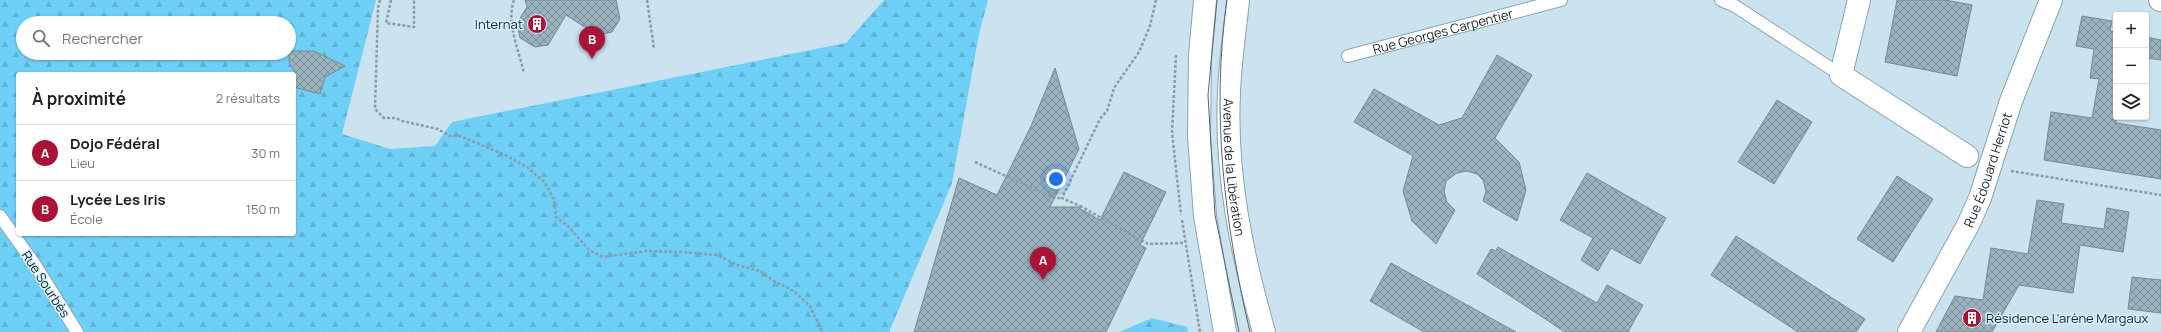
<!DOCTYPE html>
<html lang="fr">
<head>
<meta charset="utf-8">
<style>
  body { margin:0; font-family:Manrope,sans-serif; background:#f6f6f6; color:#202124 }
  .controls { position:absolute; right:12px; top:12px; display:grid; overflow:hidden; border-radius:4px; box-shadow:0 1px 3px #0004 }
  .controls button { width:36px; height:36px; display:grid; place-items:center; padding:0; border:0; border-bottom:1px solid #e0e0e0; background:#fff; color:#202124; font:20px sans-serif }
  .you { position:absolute; left:1056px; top:179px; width:14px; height:14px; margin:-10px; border:3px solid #fff; border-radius:50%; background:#1a73e8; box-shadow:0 0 0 6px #1a73e833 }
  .badge { display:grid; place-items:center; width:26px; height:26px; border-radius:50%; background:#aa1335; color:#fff; font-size:13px; font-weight:700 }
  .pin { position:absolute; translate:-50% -33px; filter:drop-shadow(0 1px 2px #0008) }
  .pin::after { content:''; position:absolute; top:21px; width:14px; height:12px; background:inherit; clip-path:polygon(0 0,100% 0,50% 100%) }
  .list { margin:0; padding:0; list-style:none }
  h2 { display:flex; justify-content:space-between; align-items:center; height:52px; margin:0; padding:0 16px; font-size:17px }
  h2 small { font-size:13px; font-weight:400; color:#757577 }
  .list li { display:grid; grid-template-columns:26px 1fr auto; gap:12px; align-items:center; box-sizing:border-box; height:56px; padding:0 16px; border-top:1px solid #e0e0e0 }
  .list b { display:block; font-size:15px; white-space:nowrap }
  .list p { margin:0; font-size:13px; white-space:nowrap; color:#757577 }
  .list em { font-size:13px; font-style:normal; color:#757577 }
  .icon { flex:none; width:22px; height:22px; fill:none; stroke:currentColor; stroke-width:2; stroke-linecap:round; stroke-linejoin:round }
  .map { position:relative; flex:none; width:2161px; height:332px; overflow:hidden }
  .search { position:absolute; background:#fff; box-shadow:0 1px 3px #0004; left:16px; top:16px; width:280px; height:44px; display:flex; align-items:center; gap:10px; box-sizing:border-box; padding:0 14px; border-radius:22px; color:#757577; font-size:15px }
  .panel { position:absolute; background:#fff; box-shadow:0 1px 3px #0004; left:16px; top:72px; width:280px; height:164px; border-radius:4px }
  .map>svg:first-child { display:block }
</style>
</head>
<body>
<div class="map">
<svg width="2161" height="332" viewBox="0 0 2161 332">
  <defs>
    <pattern id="forest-firs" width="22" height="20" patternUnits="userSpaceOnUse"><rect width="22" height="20" fill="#6ecff7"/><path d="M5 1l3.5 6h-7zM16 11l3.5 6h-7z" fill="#5fb2d4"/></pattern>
    <pattern id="building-cross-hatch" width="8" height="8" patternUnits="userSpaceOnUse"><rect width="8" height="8" fill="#9ab2bd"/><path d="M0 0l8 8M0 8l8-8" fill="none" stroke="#7d919a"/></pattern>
  </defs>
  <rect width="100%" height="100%" fill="#cae3ef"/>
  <path fill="url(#forest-firs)" fill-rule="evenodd" d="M0,0h376l-34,134 48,15 45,-3 17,-24 394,-79 38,-43h104l-9,34 -27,149 -62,147v2h-890zM23,23h266v30h-266zM18,74h276v160h-276z
    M1152,318l35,9 1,5h-69z"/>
  <path fill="url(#building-cross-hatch)" stroke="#748b96" d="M525,0h91l4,19 -8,13 -15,3 -31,-20 -18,30 -13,2 -15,-9 -3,-15 10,-16z
    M1897,0h48l27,5 -15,71 -72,-14z
    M2082,16l30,5 -2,10 6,1v91l45,7v49l-117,-19 7,-48 41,6 7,-39 -9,-1 4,-29 -18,-3z
    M2146,37l15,3v20l-15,-2z
    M289,51h25l31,15 -20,11 -5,17 -26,-7v-17l-5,-7z
    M1497,55l35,20 -37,63 24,24 7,28 -9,31 -34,-20 3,-10 -3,-11 -6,-6 -10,-3 -10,2 -11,8 -2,11 3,10 8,8 -19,34 -24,-23 -9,-30 10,-35 -59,-34 20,-33 65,36 23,-7z
    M1055,68l24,81 -29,58h27l23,13 24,-48 42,20 -26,53 6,3 -40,84h-192l45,-154 38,17 34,-69z
    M1777,100l35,22 -38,62 -36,-22z
    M1587,173l79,45 -26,46 -29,-16 -13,23 -17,-11 12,-22 -33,-18z
    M1897,176l36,23 -40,63 -36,-23z
    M2037,200l27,4 -3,19 43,6 3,-21 22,4 -6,40 -43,-7 -7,48 -54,-8 -27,47h-56l19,-36 28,4 8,-52 37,6z
    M1736,236l129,83 -9,13h-58l-87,-57z
    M1498,247l99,56 10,-18 36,20 -15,27h-63l-88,-58 14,-25 5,2z
    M1391,263l125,69h-92l-54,-31z
    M2132,277l29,3v33l-33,-4z"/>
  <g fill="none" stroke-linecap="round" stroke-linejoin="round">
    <g stroke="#8ca4af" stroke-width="14">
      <g id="service">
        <path d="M1721,0l14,6 106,69"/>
        <path id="s1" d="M1348,56l213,-56"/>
        <path d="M0,216l35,49 42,67"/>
      </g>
    </g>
    <g stroke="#8ca4af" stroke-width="24">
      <g id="minor">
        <path d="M1859,0l-18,75 126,81"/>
        <path d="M2160,0h1"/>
        <path id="s2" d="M1909,332l59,-107 12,-27 31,-97 40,-101"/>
      </g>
    </g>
    <g stroke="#8ca4af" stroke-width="24">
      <g id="tertiary">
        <path d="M1205,0l-5,55 -1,81 6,80 20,116"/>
        <path id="s3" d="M1238,0c-3,31 -8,62 -9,93 -4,81 13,162 35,239"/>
      </g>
    </g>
    <path stroke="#8a9da6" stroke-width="2.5" stroke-dasharray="3 2" stroke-linecap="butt" d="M380,0l-2,8 -3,101 9,9h12l6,3 36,8 12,7h10l45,19 22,12 18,16 9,16 2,18 13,10 20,23 14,7 43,-6 36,1 35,3 20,10 23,6 14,10 21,11 15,14 12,26
      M391,0l-5,23 28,4v-27
      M514,0c-8,22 5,51 10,73
      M647,0l7,49
      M1176,55l-4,77 9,83
      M975,162l79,36h8
      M2011,171l150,24
      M1080,206l68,38 36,-1
      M1079,208l1,-2 -18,-8 38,-79 7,-8 7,-23 25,-36 11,-26 6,-26
      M1182,220l18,112"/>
    <use href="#service" stroke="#fff" stroke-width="12"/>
    <use href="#minor" stroke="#fff" stroke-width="22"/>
    <use href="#tertiary" stroke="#fff" stroke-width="22"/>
    <path stroke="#58666d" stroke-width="1" d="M1217,0l-9,95 7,120 24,117
      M1227,0c-16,112 -3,222 23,332"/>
  </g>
  <defs>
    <g id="building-disc" transform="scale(1)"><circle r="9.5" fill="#aa1335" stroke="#d7f1fc"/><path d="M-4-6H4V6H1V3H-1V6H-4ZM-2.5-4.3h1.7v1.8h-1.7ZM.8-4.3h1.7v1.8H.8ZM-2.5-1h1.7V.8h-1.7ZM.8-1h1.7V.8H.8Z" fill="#fff"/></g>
  </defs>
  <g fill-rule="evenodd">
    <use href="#building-disc" x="537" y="24"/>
    <use href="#building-disc" x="1972" y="318"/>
  </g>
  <g text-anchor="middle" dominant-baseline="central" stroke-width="3" stroke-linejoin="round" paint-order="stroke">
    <g font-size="13" fill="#1b2428" stroke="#d7f1fc" text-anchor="end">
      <text x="523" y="24">Internat</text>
      <text x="1986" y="318" text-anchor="start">Résidence L'arène Margaux</text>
    </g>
    <g font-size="13" fill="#1b2428" stroke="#d7f1fc">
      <text stroke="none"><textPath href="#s1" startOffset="98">Rue Georges Carpentier</textPath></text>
      <text stroke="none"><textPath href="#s3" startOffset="168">Avenue de la Libération</textPath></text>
      <text stroke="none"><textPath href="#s2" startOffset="181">Rue Édouard Herriot</textPath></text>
      <text transform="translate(46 284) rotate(57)">Rue Sourbès</text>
    </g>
  </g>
</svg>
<div class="controls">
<button>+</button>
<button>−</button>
<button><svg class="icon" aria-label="layers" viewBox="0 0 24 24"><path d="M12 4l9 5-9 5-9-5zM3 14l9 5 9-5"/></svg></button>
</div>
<div class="you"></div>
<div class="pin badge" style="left:1043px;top:280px">A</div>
<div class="pin badge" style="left:592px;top:59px">B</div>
<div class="search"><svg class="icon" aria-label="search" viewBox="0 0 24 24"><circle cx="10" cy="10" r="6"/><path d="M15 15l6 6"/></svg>Rechercher</div>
<section class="panel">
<h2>À proximité<small>2 résultats</small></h2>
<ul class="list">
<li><span class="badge">A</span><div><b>Dojo Fédéral</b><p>Lieu</p></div><em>30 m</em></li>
<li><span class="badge">B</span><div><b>Lycée Les Iris</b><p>École</p></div><em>150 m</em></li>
</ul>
</section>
</div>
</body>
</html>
